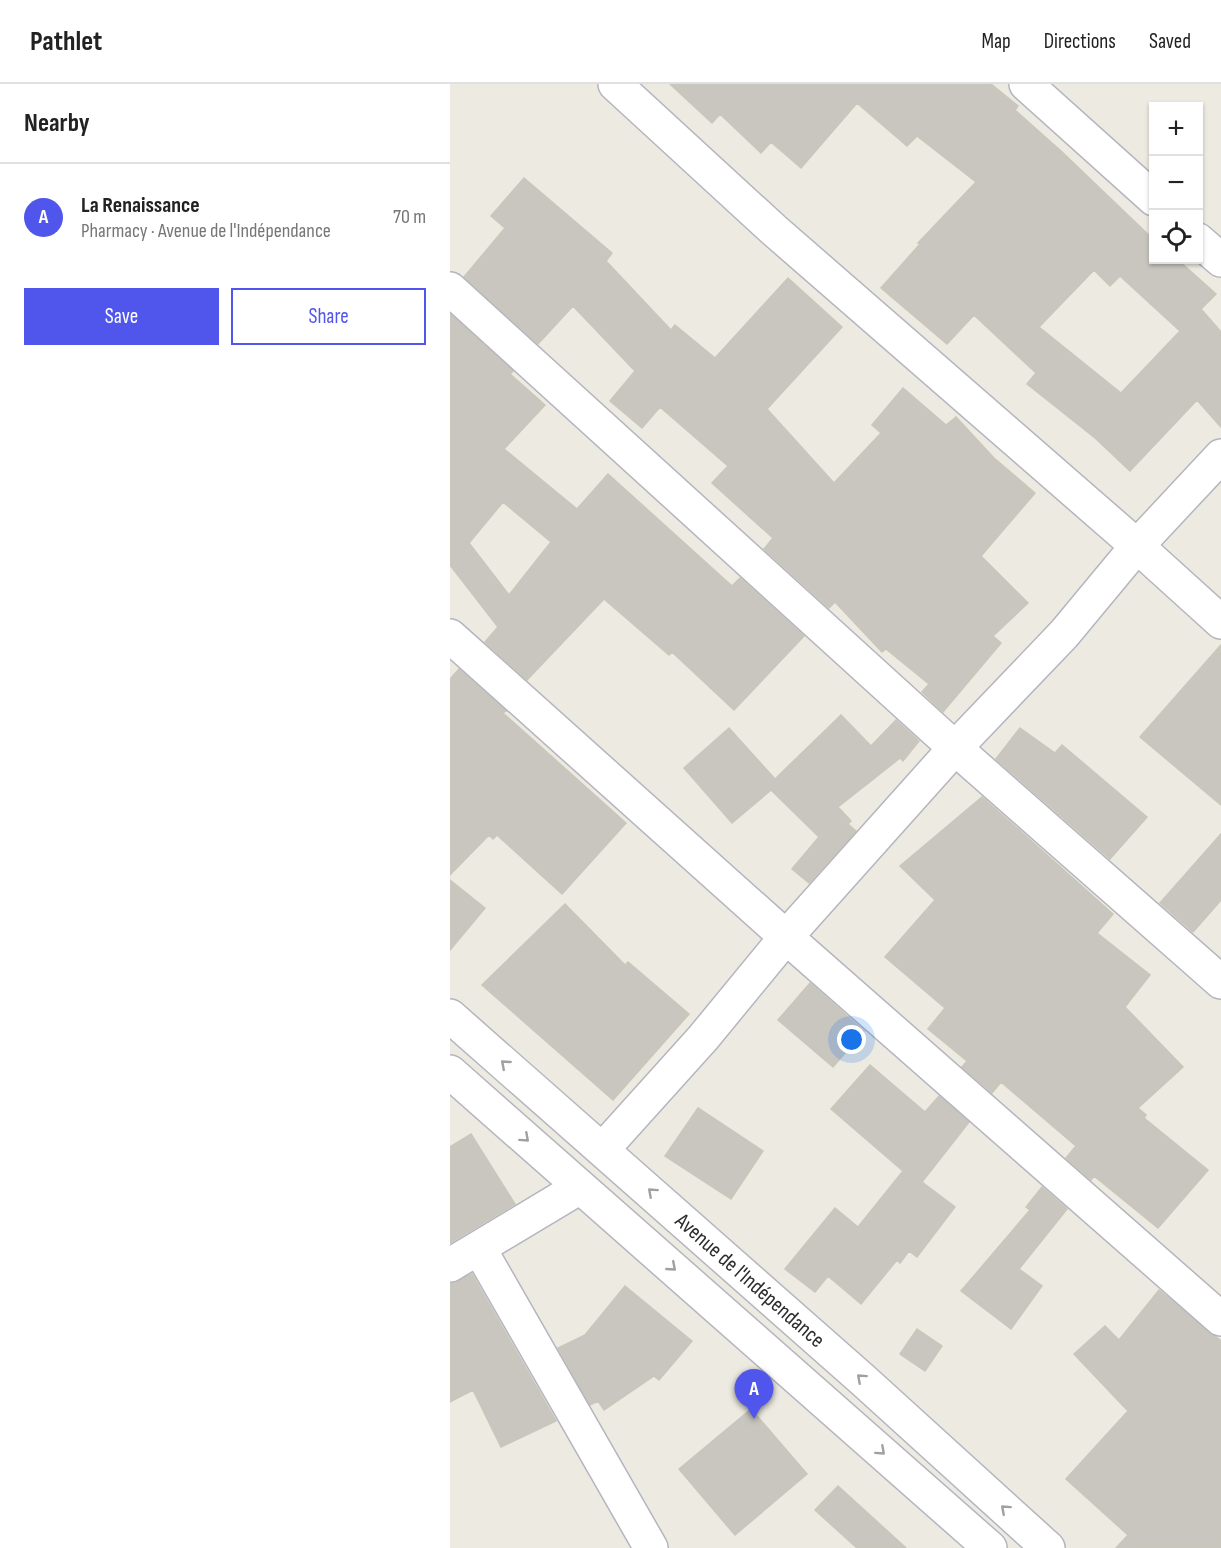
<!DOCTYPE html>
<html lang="en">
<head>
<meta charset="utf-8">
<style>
  body { margin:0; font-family:"Sofia Sans Condensed",sans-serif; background:#f6f6f6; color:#222 }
  .controls { position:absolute; right:18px; top:18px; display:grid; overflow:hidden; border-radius:0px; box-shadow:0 2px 4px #0004 }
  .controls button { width:54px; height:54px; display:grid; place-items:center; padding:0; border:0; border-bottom:2px solid #e0e0e0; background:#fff; color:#222; font:30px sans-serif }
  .you { position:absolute; left:402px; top:956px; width:21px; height:21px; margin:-15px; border:4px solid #fff; border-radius:50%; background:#1a73e8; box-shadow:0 0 0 9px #1a73e833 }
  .badge { display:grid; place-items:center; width:39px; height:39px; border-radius:50%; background:#5056eb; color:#fff; font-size:20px; font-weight:700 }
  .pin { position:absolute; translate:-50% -50px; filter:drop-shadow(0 2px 3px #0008) }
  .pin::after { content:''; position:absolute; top:32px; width:21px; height:18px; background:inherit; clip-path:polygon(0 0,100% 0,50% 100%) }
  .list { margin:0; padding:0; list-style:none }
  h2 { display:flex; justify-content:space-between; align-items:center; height:78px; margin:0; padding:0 24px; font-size:26px }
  h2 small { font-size:20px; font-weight:400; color:#767676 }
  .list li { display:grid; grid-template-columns:39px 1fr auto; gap:18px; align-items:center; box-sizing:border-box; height:108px; padding:0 24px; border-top:2px solid #e0e0e0 }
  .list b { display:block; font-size:22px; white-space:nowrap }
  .list p { margin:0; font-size:20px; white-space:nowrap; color:#767676 }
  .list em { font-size:20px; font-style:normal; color:#767676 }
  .actions { display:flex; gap:12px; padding:18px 24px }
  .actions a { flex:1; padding:14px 0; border:2px solid #5056eb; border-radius:0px; text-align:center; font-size:21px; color:#5056eb }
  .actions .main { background:#5056eb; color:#fff }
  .icon { flex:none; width:33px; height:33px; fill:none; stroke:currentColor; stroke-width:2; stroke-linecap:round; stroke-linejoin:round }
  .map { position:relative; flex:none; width:771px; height:1464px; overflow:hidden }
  header { display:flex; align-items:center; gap:36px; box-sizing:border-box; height:84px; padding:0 30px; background:#fff; border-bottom:2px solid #e0e0e0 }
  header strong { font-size:28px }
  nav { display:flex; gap:33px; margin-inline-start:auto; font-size:21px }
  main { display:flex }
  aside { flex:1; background:#fff }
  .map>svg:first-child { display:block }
</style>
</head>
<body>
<header>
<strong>Pathlet</strong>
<nav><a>Map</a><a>Directions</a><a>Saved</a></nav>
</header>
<main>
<aside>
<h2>Nearby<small></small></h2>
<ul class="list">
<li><span class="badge">A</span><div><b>La Renaissance</b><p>Pharmacy · Avenue de l'Indépendance</p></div><em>70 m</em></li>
</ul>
<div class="actions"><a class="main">Save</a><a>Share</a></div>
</aside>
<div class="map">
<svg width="771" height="1464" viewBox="0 0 771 1464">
  <rect width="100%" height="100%" fill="#edeae1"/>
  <path fill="#c9c6c0" stroke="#c9c6ba" stroke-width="1.5" fill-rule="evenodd" d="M220,0h321l27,22 -3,4 46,41 93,89v20h24l38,34 -15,15 20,23v95l-24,-27 -67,71 -35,-33 -68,-54 9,-11 -62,-58 -27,29 -66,-56 39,-44 -2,-1 58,-61 -59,-46 -10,10 -50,-43 -56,65 -30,-26 -10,11 -41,-39 -8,9zM644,186l16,16 10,-10 60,55 -59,62 -82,-66z
    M74,94l88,75 -6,8 65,69 4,-5 40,33 73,-80 54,49 -75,82 67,74 47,-50 -9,-8 31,-37 43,37 10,-8 38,41 41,35 -54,63 47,47 -35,33 8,7 -58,69 -21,-20 7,-8 -43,-35 -4,3 -47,-50 -6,6 -65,-59 9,-11 -61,-55 16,-17 -68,-59 -18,21 -32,-27 25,-30 -62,-65 -35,38 -74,-67 41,-49 -14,-12z
    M0,230l63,57 -3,3 35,31 -41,44 73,60 31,-35 124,112 8,-8 64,58 -70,74 -62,-58 -3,3 -65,-56 -77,81 -42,-38 13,-15 -48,-62zM53,418l48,40 -42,53 -40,-52z
    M771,561v160l-81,-68z
    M9,585l47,42 -3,2 123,110 -64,71 -65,-59 -4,4 -4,-4 -39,40v-196z
    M391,631l30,31 25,-26 23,21 -16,20 -3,-3 -62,49 13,14 -3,3 8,7 -47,52 -17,-14 27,-32 -48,-47 -39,33 -48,-55 45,-40 46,51z
    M570,644l35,25 7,-8 85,72 -37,42 -114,-100z
    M532,713l131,117 -16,19 53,42 -25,32 58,60 -45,41 8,7 -2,3 64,52 -50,58 -64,-52 -3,4 -25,-22 10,-12 -75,-64 -9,11 -30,-26 5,-6 -39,-32 17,-21 -60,-51 50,-57 -35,-34z
    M771,750v66l-28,32 -33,-29z
    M0,796l35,28 -35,42z
    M115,820l60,61 3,-3 61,52 -76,86 -131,-115z
    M360,899l54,48 -31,36 -55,-47z
    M420,981l55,47 14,-16 30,26 -47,60 33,25 -38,50 -8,-6 -9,12 -3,-3 -36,44 -33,-28 -13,16 -30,-23 50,-61 23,19 45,-56 -72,-62z
    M248,1024l65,43 -32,48 -66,-43z
    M21,1050l44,70 -65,39v-96z
    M592,1103l25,22 -48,60 23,17 -31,43 -50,-38 69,-81 -4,-3z
    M22,1190l84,147 -55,26 -28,-57 -23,12v-118z
    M175,1202l67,55 -33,39 -5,-4 -50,34 -6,-9 -8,4 -32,-57 27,-13z
    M709,1206l62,51v207h-105l12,-13 -62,-56 62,-68 -54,-57 31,-28 14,14z
    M467,1245l25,17 -17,25 -25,-17z
    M301,1325l56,65 -72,61 -56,-66z
    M388,1402l68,62h-49l-42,-38z"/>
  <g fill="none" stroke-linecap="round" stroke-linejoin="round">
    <g stroke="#b4b5bf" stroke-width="36">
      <path id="street" d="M165,0l159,146 363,316 84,76
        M576,0l128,115
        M748,156l23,20
        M0,205l505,459 266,234
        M0,552l336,301 435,382
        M153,1065l100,-111 83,-101 169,-189 109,-114 73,-88 84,-90
        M29,1164l172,300
        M0,1181l130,-78"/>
    </g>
    <g stroke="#b4b5bf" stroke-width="36">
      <g id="secondary">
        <path id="s1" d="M0,932l413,364 185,168"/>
        <path d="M0,988l540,476"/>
      </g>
    </g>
    <use href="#street" stroke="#fff" stroke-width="33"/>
    <use href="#secondary" stroke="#fff" stroke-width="33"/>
  </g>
  <defs><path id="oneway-chevron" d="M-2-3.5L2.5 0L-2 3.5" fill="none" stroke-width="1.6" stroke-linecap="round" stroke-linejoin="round" transform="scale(1.5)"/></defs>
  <g stroke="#a0a0a0">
    <use href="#oneway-chevron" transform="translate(55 980) rotate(-139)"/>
    <use href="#oneway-chevron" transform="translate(75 1054) rotate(42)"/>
    <use href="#oneway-chevron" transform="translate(202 1108) rotate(-138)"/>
    <use href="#oneway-chevron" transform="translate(222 1183) rotate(41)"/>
    <use href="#oneway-chevron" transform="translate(411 1294) rotate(-138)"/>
    <use href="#oneway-chevron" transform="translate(431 1367) rotate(42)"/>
    <use href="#oneway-chevron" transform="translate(555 1425) rotate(-138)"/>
  </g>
  <g text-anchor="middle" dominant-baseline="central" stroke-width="5" stroke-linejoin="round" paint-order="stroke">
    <g font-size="22" fill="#2d2d2d" stroke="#fff">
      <text stroke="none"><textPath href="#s1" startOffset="400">Avenue de l'Indépendance</textPath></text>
    </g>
  </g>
</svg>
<div class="controls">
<button>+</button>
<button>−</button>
<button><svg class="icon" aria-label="locate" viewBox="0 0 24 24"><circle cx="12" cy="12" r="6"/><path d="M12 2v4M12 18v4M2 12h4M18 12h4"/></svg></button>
</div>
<div class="you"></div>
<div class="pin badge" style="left:304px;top:1335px">A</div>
</div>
</main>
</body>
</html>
